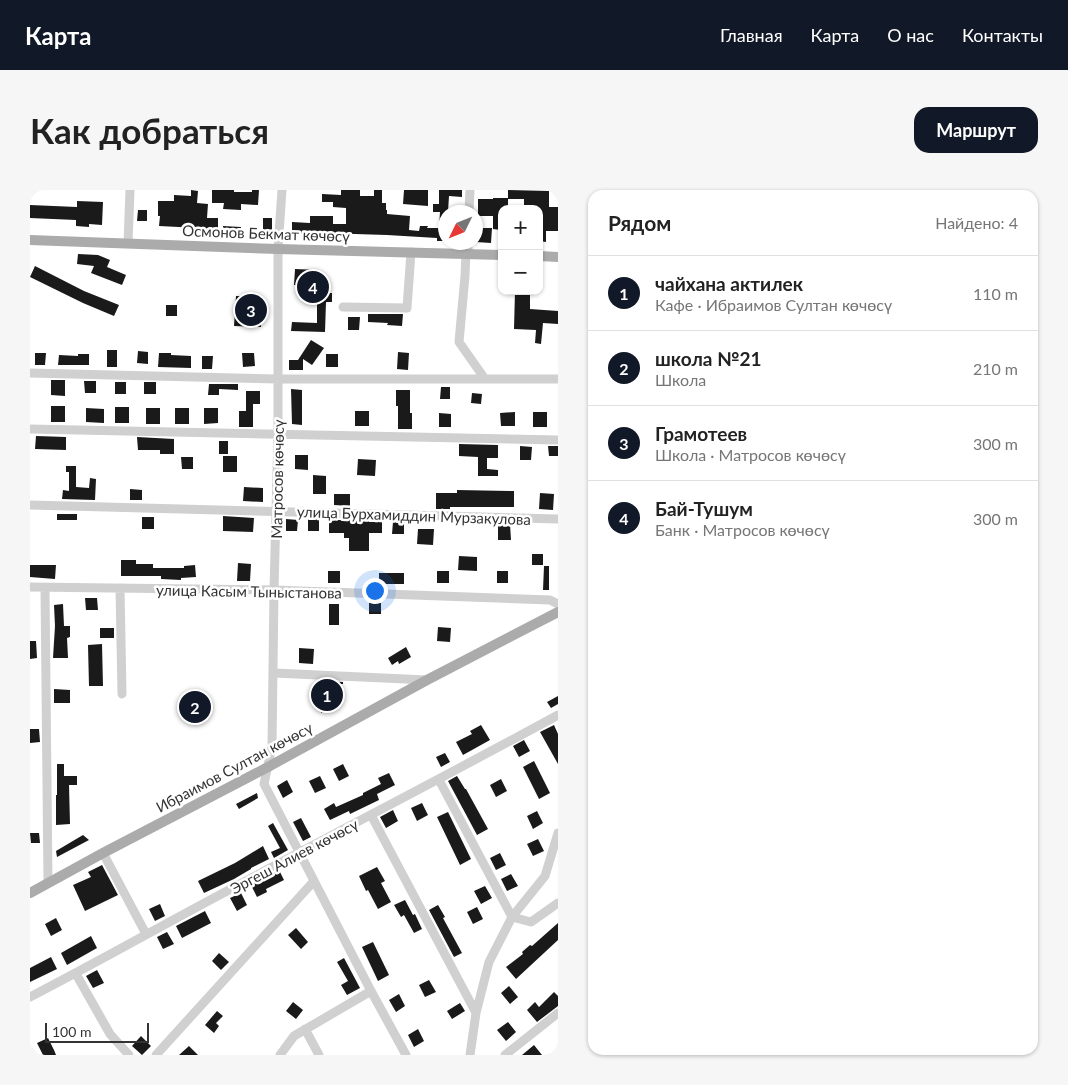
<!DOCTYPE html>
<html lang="ru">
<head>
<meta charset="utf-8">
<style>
  body { margin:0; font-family:Lato,sans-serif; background:#f6f6f6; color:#222 }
  .controls { position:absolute; right:15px; top:15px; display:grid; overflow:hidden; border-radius:10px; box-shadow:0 1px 4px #0004 }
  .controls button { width:45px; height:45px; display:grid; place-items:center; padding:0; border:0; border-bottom:1px solid #e0e0e0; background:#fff; color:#222; font:25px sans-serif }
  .compass { position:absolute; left:408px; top:15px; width:45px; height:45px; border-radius:50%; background:#fff; box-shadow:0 1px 4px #0004; rotate:227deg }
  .scale { position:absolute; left:15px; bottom:12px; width:104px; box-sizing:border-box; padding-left:5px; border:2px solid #333; border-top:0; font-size:14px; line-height:18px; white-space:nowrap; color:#333; -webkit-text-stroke:4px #fff; paint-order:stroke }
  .you { position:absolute; left:344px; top:400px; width:18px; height:18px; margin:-12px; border:4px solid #fff; border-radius:50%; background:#1a73e8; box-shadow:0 0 0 8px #1a73e833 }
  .badge { display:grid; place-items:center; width:32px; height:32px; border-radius:50%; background:#111827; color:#fff; font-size:16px; font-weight:700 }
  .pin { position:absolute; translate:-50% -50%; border:2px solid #fff; box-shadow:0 1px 5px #0006 }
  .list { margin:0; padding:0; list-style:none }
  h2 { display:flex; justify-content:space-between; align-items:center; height:65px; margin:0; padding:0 20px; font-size:21px }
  h2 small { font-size:16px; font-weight:400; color:#767676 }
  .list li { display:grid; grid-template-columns:32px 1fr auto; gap:15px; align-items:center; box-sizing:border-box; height:75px; padding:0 20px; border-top:1px solid #e0e0e0 }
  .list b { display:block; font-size:19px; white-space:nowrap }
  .list p { margin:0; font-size:16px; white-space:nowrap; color:#767676 }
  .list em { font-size:16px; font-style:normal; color:#767676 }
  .map { position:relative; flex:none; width:528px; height:865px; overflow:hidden; border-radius:15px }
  header { display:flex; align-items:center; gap:30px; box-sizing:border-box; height:70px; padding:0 25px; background:#111827; color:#fff }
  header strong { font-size:24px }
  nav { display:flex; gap:28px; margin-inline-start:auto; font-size:18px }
  .intro { display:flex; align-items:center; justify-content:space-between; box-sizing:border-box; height:120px; padding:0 30px }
  h1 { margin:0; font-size:35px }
  .button { padding:12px 22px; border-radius:15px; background:#111827; color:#fff; font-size:18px; font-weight:700 }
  main { display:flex; gap:30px; padding:0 30px }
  aside { flex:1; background:#fff; border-radius:15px; box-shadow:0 1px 4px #0004 }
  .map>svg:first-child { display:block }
</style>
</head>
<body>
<header>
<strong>Карта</strong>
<nav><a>Главная</a><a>Карта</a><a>О нас</a><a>Контакты</a></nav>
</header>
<div class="intro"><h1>Как добраться</h1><a class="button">Маршрут</a></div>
<main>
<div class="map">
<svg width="528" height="865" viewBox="0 0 528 865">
  <rect width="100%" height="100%" fill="#fff"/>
  <path fill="#1a1a1a" d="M161,0l7,1 -1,12 11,1 -1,14h11v11l-59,-3 1,-10h-2v-15h16v-6l17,1z
    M182,0h22v2h18v-2h7l-1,15 -17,-1v6l-18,-1 1,-6h-12z
    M311,0h19v6h14v-6h8v13h4v7h1v4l23,2 -1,14 10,1 1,-5h8l-1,2h12l1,-16h-7v-8h6v-14h23v7l-13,-1 -1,16h-2v29h-9v-3l-50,-3 -65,-2 -30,1v-12l18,1v-7h23v8h13v-16l-13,-1v-5h-11v-8l19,1z
    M374,0h24v16l-25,-2z
    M478,0l41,1v16h9v24h-12v11l-7,-1 1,-32h-16v-10h-16z
    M463,8h15v11h-6l-1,21 -8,-1v-13h-15v-17h15z
    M47,11l26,1 -1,23 -13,-1v3l-13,-1v-6l-46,-2v-13l47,2z
    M108,20h9v11h-10z
    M233,28h9v12h-9z
    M193,36l18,1v5h-18z
    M446,38h16l-1,15 -15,-1z
    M48,64l20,1 12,5 -3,7 19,8 -4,10 -31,-12 3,-7 -17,-2z
    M5,76l49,25 35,14 -5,11 -31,-13 -53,-26z
    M265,79l24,1 -1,23h14v9h-6l-1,30 -34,-1 1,-9 25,1v-21h-5v-16l-18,-1z
    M485,101h15v18l28,2v13l-15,-1 -2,21 -6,-1 1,-13 -22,-1z
    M206,106l27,1 -2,30 -27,-1z
    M136,115h11v11h-11z
    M338,124h35l-1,12 -15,-1 1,-2 -20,-1z
    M318,127h12l-1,13h-11z
    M281,150l13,8 -12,17 -9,-6v11h-14v-10h9z
    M77,160h10v17h-10z
    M108,161l10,1v12l-11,-1z
    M368,162l11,1 -1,17 -11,-1z
    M5,163h11l-1,12h-10z
    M129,163h12v2l20,1v12l-33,-1z
    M212,163h12l1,13 -12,1z
    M48,164h11v11h-31l1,-10 19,1z
    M296,164h12v13h-12z
    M172,166h11l-1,13h-10z
    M21,190h14v16l-14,-1z
    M54,191h12v12h-11z
    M85,192h11v12h-11z
    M114,192h12v12h-12z
    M179,194h29v6l-19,-1v6h-11z
    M411,197h9v12h-10z
    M261,199l11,1v35l-10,-1z
    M366,200h14v23h2v16h-14v-23h-2z
    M216,201h14v13h-7v23h-14v-16h7z
    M442,203l10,1 -1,10 -10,-1z
    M21,216h14v16h-14z
    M85,217h14v16h-14z
    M56,218l18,1v14l-18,-1z
    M116,218h14v16h-14z
    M145,218h14v16h-14z
    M174,218h14v15l-14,1z
    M325,221h14v15h-14z
    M485,222v14h-14l-1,-13z
    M503,222h14v15h-14z
    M409,223l12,1v13h-12z
    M6,246l30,1v13l-31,-1z
    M107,247l37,2v15h-14v-4h-22z
    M189,251h9v13h-9z
    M429,254l39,1v13h-11v11l11,1v6h-20v-19l-19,-1z
    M490,256l12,1 -1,13h-11z
    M518,256h10v10h-9z
    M265,265h13v15l-13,-1z
    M193,266h14v16h-14z
    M151,267h12v12h-11z
    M328,269l18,1 -1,16 -18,-1z
    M36,276h10v21l13,1 1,-10 6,1 -1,21 -33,-1 1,-9 6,1v-19h-3z
    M283,285l13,1v18h-13z
    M214,297l19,1v14l-20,-1z
    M100,299l12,1v10h-12z
    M427,300l57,1v16h-64v2h-14v-16h21z
    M510,303l14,1 -1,16 -14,-1z
    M304,304h16v12l-16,-1z
    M27,324h20v6h-20z
    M193,326l31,2 -1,14 -30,-1z
    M112,327h12v12h-12z
    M256,329l12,1 -1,11h-11z
    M278,329h11v12h-11z
    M299,330h40v2h13v11h-13v18h-20v-13h-5v-5h-15z
    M363,332l11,1v11h-12z
    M468,334h12l1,16h-13z
    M388,339h16l-1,16 -16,-1z
    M502,364h11v11h-11z
    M429,366l18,1v14l-19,-1z
    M91,370h15v4h17v4h31v-2l11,-1 1,12 -15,1v2l-20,-1v-3h-40z
    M208,373l13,1 -1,17h-13z
    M0,375h26l-1,14 -25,-2z
    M514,376h5v24h-6z
    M298,381h12v12h-12z
    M407,381h12v12h-12z
    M467,381h11v12h-11z
    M349,383h25v11h-25z
    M55,408h12l1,12h-12z
    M339,413h12v11h-12z
    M33,414l1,22h6v11l-3,1 1,20h-15l2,-32 -1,-21z
    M299,414h10v21h-10z
    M408,437l13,1 -1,14 -13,-1z
    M70,438h14v10h-14z
    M0,451h6l1,17 -7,1z
    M72,454l1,42h-14l-1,-41z
    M376,457l5,10 -12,7 -1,-3 -6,4 -4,-7z
    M269,458l15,1 -1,15 -14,-1z
    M291,491l22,1v2h-11l1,22 -12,7z
    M24,499l16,1v13h-16z
    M528,506v8l-7,4 -4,-6z
    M451,535l9,15 -27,15 -7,-13 16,-8 -2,-3z
    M524,535l4,9v30l-18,-32z
    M0,539h9l1,13 -10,1z
    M494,550l6,11 -11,6 -6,-11z
    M415,563l5,9 -9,5 -5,-10z
    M504,571l16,32 -11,6 -16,-32z
    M27,574h7v12h13v9h-8l1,39 -14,1v-30h1z
    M313,574l6,12 -10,5 -6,-12z
    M359,583l6,12 -18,9 2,6 -29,14 -1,-3 -19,9 -6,-11 10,-6 2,4 27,-12v-2l18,-9 -3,-6z
    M290,586l6,12 -11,5 -6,-12z
    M427,586l8,13h1l22,40 -11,6 -29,-54z
    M471,589l6,12 -11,6 -6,-12z
    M257,590l6,12 -10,6 -6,-12z
    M227,603l1,5 -19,11 -3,-5z
    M392,613l6,12 -11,6 -6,-13z
    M363,620l5,11 -12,7 -6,-11z
    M507,621l6,12 -10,6 -6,-13z
    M418,622l23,47 -11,6 -23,-48z
    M271,628l10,19 -8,4 -10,-19z
    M243,633l15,27 -14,8 -3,-6 9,-4 -12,-22z
    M0,643h9l1,10h-9z
    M53,645l6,5 -32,17 -1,-6z
    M508,649l6,12 -11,5 -6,-12z
    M233,656l6,13 -18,9v1l-17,10 -30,14 -6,-12 37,-18z
    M470,663l6,12 -10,5 -6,-12z
    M72,675l16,30 -33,16 -12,-26 18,-8 -3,-5z
    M347,677l8,14 -4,2 10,19 -13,7 -10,-19 -2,1 -7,-15z
    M249,680l5,10 -18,9 1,3 -10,5 -6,-12z
    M481,684l7,12 -11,5 -6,-12z
    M455,696l7,12 -11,6 -7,-13z
    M211,703l6,12 -10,6 -7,-13z
    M375,710l8,15 2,-1 7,15 -8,4 -10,-18 -3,2 -7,-12z
    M130,714l5,12 -10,5 -6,-12z
    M408,715l7,12 -2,1 19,35 -8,4 -25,-47z
    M447,717l6,12 -10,5 -6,-12z
    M175,721l6,12 -29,15 -6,-12z
    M26,728l6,12 -11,6 -6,-12z
    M528,733v17l-42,39 -10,-12 17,-13 -1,-2 8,-7 2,1z
    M266,738l12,14 -7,7 -13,-14z
    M137,742l7,12 -11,5 -6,-12z
    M61,746l6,12 -30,17 -6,-12z
    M343,752l16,33 -11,6 -16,-34z
    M189,763l10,9 -8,8 -9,-9z
    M21,767l6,12 -27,13v-14z
    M314,768l16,30 -13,7 -6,-10 7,-4 -11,-19z
    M67,780l7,13 -11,5 -7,-12z
    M399,790l7,12 -11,5 -6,-12z
    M479,796l9,11 -8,7 -9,-11z
    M524,802l4,4v10l-21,16 -10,-12 8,-8 4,5z
    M369,804l6,12 -9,6 -7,-12z
    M263,812l10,8 -7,9 -10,-8z
    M430,813l5,8 -13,8 -5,-8z
    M187,821l6,5 -7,7 3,3 -5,7 -9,-8z
    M478,832l8,10 -10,9 -9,-11z
    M388,839l6,12 -10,6 -6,-12z
    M111,846l10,10 -9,9 -10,-9z
    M18,848l6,12 2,5h-13l-6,-12z
    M504,855l8,10h-20z
    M159,856l9,9h-19z"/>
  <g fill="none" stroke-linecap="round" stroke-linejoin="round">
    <path stroke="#d0d0d0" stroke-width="9" d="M252,0l-4,59v185l-4,156 -2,156 -8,38 107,207 35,64
      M439,22l1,-22
      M98,53l2,-53
      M436,63l-1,23 -6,66 26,37
      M438,63v-11
      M313,117l64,1 4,-56
      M0,183l248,6h280
      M0,239l528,11
      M0,315l528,14
      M0,397l244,3 276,10 8,4
      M15,398l3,295
      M90,398l2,106
      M244,483l153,7
      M409,590l73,137 19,5 27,-19
      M341,625l105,198
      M73,663l43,81
      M46,784l34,60 19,21
      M0,807c66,-34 131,-71 197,-106 110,-59 221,-116 331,-176
      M275,839l14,26
      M0,862l2,3
      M126,865l158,-174
      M250,865l14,-19 77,-45
      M440,865l6,-42 13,-51 23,-45 33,-41 13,-43
      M475,865l53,-42"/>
    <path stroke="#ababab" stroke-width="10" d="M0,50l248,9 224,6
      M509,66l19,1
      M0,703l73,-40 165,-86 159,-87 131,-68"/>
  </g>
  <g text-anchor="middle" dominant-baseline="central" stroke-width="5" stroke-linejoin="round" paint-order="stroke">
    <g font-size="15" fill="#333" stroke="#fff">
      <text transform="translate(236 43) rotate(2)">Осмонов Бекмат көчөсү</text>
      <text transform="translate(247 289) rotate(-89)">Матросов көчөсү</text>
      <text transform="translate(384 325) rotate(2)">улица Бурхамиддин Мурзакулова</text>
      <text transform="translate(219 401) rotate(1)">улица Касым Тыныстанова</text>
      <text transform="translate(204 577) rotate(-28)">Ибраимов Султан көчөсү</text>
      <text transform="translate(264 666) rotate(-28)">Эргеш Алиев көчөсү</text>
    </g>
  </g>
</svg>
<div class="controls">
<button>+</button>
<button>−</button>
</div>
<svg class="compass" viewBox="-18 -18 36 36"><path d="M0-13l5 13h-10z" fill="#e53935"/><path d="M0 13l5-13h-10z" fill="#767676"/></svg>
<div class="scale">100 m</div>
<div class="you"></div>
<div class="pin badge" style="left:297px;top:505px">1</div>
<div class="pin badge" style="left:165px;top:517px">2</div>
<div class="pin badge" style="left:221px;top:120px">3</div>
<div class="pin badge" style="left:283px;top:97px">4</div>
</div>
<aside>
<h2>Рядом<small>Найдено: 4</small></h2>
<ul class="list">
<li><span class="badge">1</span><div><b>чайхана актилек</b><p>Кафе · Ибраимов Султан көчөсү</p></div><em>110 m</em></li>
<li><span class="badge">2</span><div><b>школа №21</b><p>Школа</p></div><em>210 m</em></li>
<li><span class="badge">3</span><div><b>Грамотеев</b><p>Школа · Матросов көчөсү</p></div><em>300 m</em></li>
<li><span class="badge">4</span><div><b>Бай-Тушум</b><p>Банк · Матросов көчөсү</p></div><em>300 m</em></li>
</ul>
</aside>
</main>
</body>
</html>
